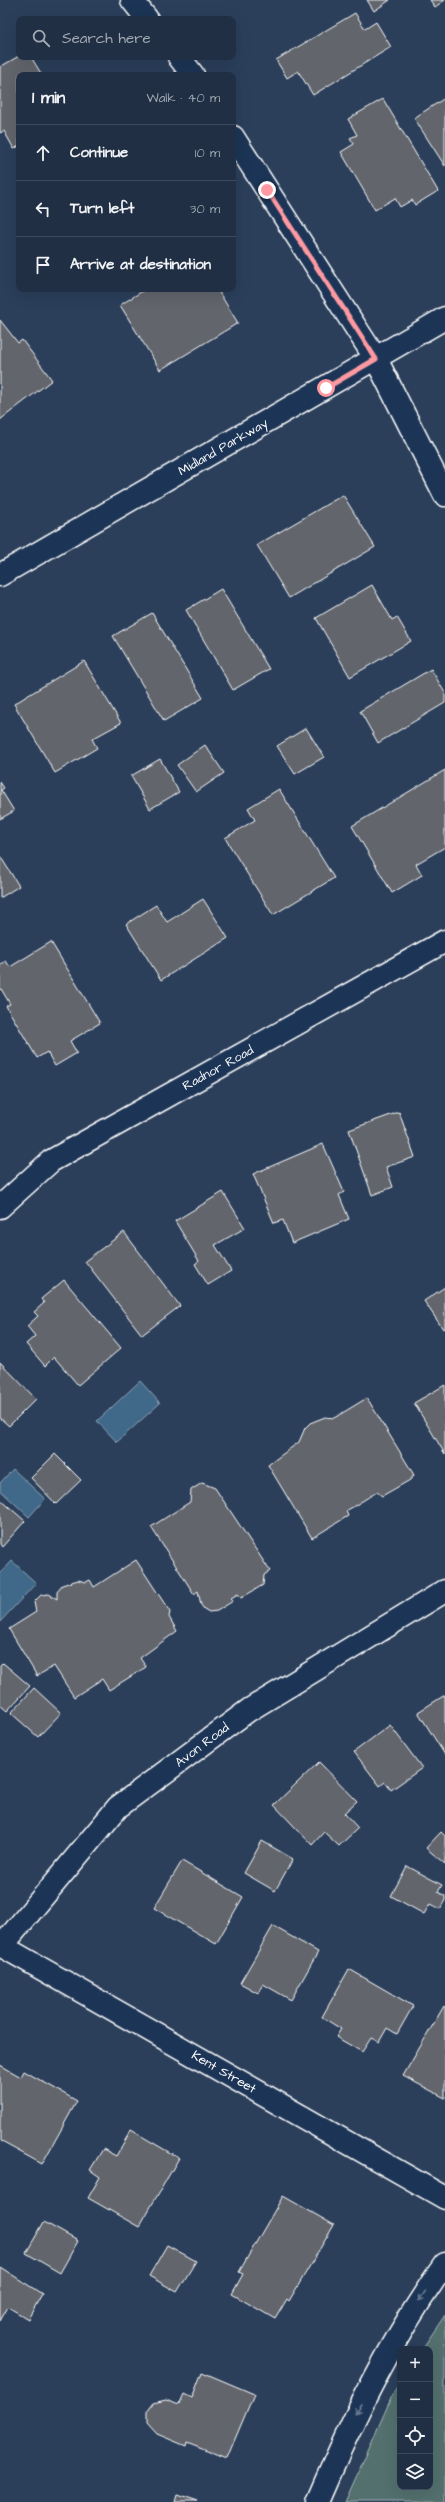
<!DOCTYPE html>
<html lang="en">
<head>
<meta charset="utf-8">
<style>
  body { margin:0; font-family:"Architects Daughter",sans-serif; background:#28374b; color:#f1f3f6 }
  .controls { position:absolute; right:12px; bottom:12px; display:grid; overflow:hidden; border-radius:8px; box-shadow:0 4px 16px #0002 }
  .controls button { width:36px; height:36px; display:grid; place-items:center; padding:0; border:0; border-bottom:1px solid #3d4a5d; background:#202f44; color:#f1f3f6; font:20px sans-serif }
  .stop { position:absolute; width:12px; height:12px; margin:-9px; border:3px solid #ff9aa2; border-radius:50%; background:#fff }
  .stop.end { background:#ff9aa2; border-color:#fff; box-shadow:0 1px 4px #0008 }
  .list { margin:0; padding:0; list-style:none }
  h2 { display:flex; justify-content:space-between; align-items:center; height:52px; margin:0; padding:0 16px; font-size:17px }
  h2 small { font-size:13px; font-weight:400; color:#a2a9b2 }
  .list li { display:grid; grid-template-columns:26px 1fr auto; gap:12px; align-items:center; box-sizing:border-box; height:56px; padding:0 16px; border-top:1px solid #3d4a5d }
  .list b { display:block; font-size:15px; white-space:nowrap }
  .list em { font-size:13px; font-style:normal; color:#a2a9b2 }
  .icon { flex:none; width:22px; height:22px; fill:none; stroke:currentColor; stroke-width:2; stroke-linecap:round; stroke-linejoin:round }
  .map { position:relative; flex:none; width:445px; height:2502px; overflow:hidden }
  .search { position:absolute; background:#202f44; box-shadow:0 4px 16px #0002; left:16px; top:16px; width:220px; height:44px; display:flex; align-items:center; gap:10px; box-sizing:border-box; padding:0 14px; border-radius:8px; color:#a2a9b2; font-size:15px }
  .panel { position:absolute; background:#202f44; box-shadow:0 4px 16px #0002; left:16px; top:72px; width:220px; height:220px; border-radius:8px }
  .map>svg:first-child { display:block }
</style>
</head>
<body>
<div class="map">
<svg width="445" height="2502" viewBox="0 0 445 2502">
  <rect width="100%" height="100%" fill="#2b3f5b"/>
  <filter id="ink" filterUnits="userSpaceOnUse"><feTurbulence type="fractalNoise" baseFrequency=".025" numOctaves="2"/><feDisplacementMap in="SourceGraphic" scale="8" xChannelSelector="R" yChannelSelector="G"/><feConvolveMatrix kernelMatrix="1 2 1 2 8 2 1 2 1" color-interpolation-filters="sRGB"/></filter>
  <g filter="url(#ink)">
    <path fill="#526f6e" stroke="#a8b7b6" d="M445,2315v187h-100l47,-106 8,-13v104h30v-138h-8z"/>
    <path fill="#416888" stroke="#8da4b8" d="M140,1381l20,22 -43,39 -20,-21z
      M13,1469l32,30 -16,18 -29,-27v-7z
      M12,1561l24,22 -36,39v-48z"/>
    <path fill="#62656c" stroke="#fff" d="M367,0h23l-16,11z
      M430,0h15l-10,7z
      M355,13l10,16 11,-7 15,25 -78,48 -15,-24 -11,7 -11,-18z
      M19,56l12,1 11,18h-23v71l-5,3 -10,-18 -4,2v-66z
      M445,98v68l-31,-48z
      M383,99l55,92 -23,14 -3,-5 -12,7 -5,-9 -20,12 -34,-58 13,-8 -4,-6 7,-3 -9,-16z
      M146,289h71l21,34 -78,47 -40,-65z
      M0,320l18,23 4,-3 30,40 -52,40z
      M343,495l32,52 -86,51 -32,-53z
      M372,585l20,35 5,-3 14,24 -61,36 -34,-59z
      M221,589l48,80 -36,21 -47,-80z
      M152,613l51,85 -39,23 -51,-85z
      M84,661l37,62 -29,16 5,9 -42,25 -41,-69z
      M431,669l14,24v10l-67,40 -18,-32z
      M306,728l18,29 -29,17 -18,-28z
      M205,745l19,28 -28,19 -19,-27z
      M160,759l19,33 -29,17 -19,-33z
      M445,770v77l-29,17 6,11 -30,18 -40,-67z
      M0,782l4,6 -3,2 13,21 -14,8z
      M279,789l55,89 -61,37 -48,-77 30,-18 -7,-12z
      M0,856l19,30 -19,12z
      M203,899l25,39 -67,42 -35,-56 30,-19 11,17z
      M51,942l49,81 -30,18 7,12 -22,13 -8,-14 -10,6 -31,-52 4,-2 -10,-17v-22l6,-4 4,6z
      M399,1112l16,45 -29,10 7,20 -21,8 -23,-65z
      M323,1144l21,48 -5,3 10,24 -57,24 -9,-23 -9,3 -21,-49z
      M223,1192l22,36 -30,17 16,26 -23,14 -13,-21 4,-3 -24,-40z
      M124,1232l56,74 -38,29 -57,-74z
      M64,1280l57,68 -43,37 -24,-28 -9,9 -19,-22 9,-8 -8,-10 11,-10 -4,-4 10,-9 -3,-4z
      M445,1287v41l-2,1 -19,-28z
      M0,1362l36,37 -27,27 -9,-8z
      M445,1385v69l-31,-51z
      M367,1398l47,77 -4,5 -28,16 -5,-4 -31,19 2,5 -36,22 -44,-73 31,-23 6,-14 5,-5 15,-6 9,1z
      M55,1454l26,26 -25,24 -25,-26z
      M202,1483l13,5 55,83 -6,4 -1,10 -22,13 -3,-4 -7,4 2,3 -16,10 -8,1 -5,-3 -3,-4 -3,-14 -4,3 -43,-67 39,-25 1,-12z
      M0,1499l25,22 -23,26 -2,-3z
      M136,1560l34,52 -1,5 8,14 -37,27 6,9 -37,23 -7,-11 -28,18 -20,-31 -17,10 -28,-47 27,-17 -2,-10 7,-7 8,-1 8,5v-8l5,-6 16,-5 8,2 4,-2 4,7z
      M3,1663l27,23 -23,25 -7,-6v-39z
      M34,1688l27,25 -23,24 -27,-24z
      M445,1695v60l-27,-43z
      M390,1725l32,43 -31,22 -6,-8 -5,4 -26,-34z
      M319,1762l38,39 -13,12 14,15 -19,18 -15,-14 -12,13 -38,-40z
      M441,1832l4,4v28l-19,-16z
      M262,1841l31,18 -18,32 -31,-18z
      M182,1861l61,36 -27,47 -62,-36z
      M407,1866l35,19 -4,7 7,4v4l-5,9 -10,-5 -6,10 -33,-18z
      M273,1926l45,26 -27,48 -28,-16 -5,9 -18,-10z
      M349,1969l64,37 -16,28 -10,-6 -8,14 -8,-4 -9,14 -26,-15 5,-8 -19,-12z
      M444,2006l1,1v91l-42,-22z
      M0,2065l21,12 3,-6 53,30 -35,63 -42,-23z
      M131,2130l48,28 -40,69 -51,-29 12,-21 -10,-7 13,-21 13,7z
      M283,2196l51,29 -45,76 -2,-2 -12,20 -43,-25 11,-20 -4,-2z
      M44,2222l34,19 -18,32 -34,-20z
      M167,2245l29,16 -19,31 -28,-16z
      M0,2267l42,27 -14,25 -20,-12 -8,14z
      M202,2372l52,22 -27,64 -40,-16 -1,4 -29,-12 -10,-11v-12l6,-8 13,-3 13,5 5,-11 8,4z
      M177,2495l21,7h-23z"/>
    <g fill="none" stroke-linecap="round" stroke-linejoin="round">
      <g stroke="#fff" stroke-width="25">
        <path id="minor" d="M132,0l15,19
          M179,57l14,18
          M233,137l143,222 69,136
          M0,575l445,-257
          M0,1207l51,-46 394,-220
          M0,1945l445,253
          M2,1946l116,-139 131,-97 196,-119"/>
      </g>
      <g stroke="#fff" stroke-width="25">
        <path id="major" d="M317,2502c36,-84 74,-163 128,-238"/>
      </g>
      <use href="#minor" stroke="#1d3557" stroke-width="22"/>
      <use href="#major" stroke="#1d3557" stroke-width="22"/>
    </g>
    <defs><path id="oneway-shaft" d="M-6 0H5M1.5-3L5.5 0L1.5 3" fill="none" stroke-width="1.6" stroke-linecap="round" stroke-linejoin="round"/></defs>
    <g stroke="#6c7c92">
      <use href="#oneway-shaft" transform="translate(422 2296) rotate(126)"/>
      <use href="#oneway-shaft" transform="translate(358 2409) rotate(119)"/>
    </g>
  </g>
  <g fill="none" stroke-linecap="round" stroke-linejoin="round" filter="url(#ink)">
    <path stroke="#ff9aa2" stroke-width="5" d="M267,190l109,169 -50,29"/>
  </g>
  <g text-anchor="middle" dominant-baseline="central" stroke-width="3" stroke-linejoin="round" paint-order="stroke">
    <g font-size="13" fill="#fff" stroke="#1d3557">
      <text transform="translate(223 447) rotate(-30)">Midland Parkway</text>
      <text transform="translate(218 1068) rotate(-29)">Radnor Road</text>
      <text transform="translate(202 1745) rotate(-37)">Avon Road</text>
      <text transform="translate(224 2072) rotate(30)">Kent Street</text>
    </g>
  </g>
</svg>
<div class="controls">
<button>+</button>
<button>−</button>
<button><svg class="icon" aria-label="locate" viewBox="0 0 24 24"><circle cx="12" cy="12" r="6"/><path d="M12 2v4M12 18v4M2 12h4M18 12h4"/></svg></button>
<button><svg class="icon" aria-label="layers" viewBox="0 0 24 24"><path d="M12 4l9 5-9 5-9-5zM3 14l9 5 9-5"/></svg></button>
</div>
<div class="stop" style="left:326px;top:388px"></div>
<div class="stop end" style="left:267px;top:190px"></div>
<div class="search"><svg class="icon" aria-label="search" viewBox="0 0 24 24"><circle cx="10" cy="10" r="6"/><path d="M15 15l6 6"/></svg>Search here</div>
<section class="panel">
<h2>1 min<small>Walk · 40 m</small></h2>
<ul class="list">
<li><svg class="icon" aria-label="ahead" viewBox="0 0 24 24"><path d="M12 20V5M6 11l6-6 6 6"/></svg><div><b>Continue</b></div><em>10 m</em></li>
<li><svg class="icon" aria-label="left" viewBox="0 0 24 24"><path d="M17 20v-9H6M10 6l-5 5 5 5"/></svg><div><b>Turn left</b></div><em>30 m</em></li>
<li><svg class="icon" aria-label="arrive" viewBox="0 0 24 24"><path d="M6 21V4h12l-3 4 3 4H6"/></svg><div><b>Arrive at destination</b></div></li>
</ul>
</section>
</div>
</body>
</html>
